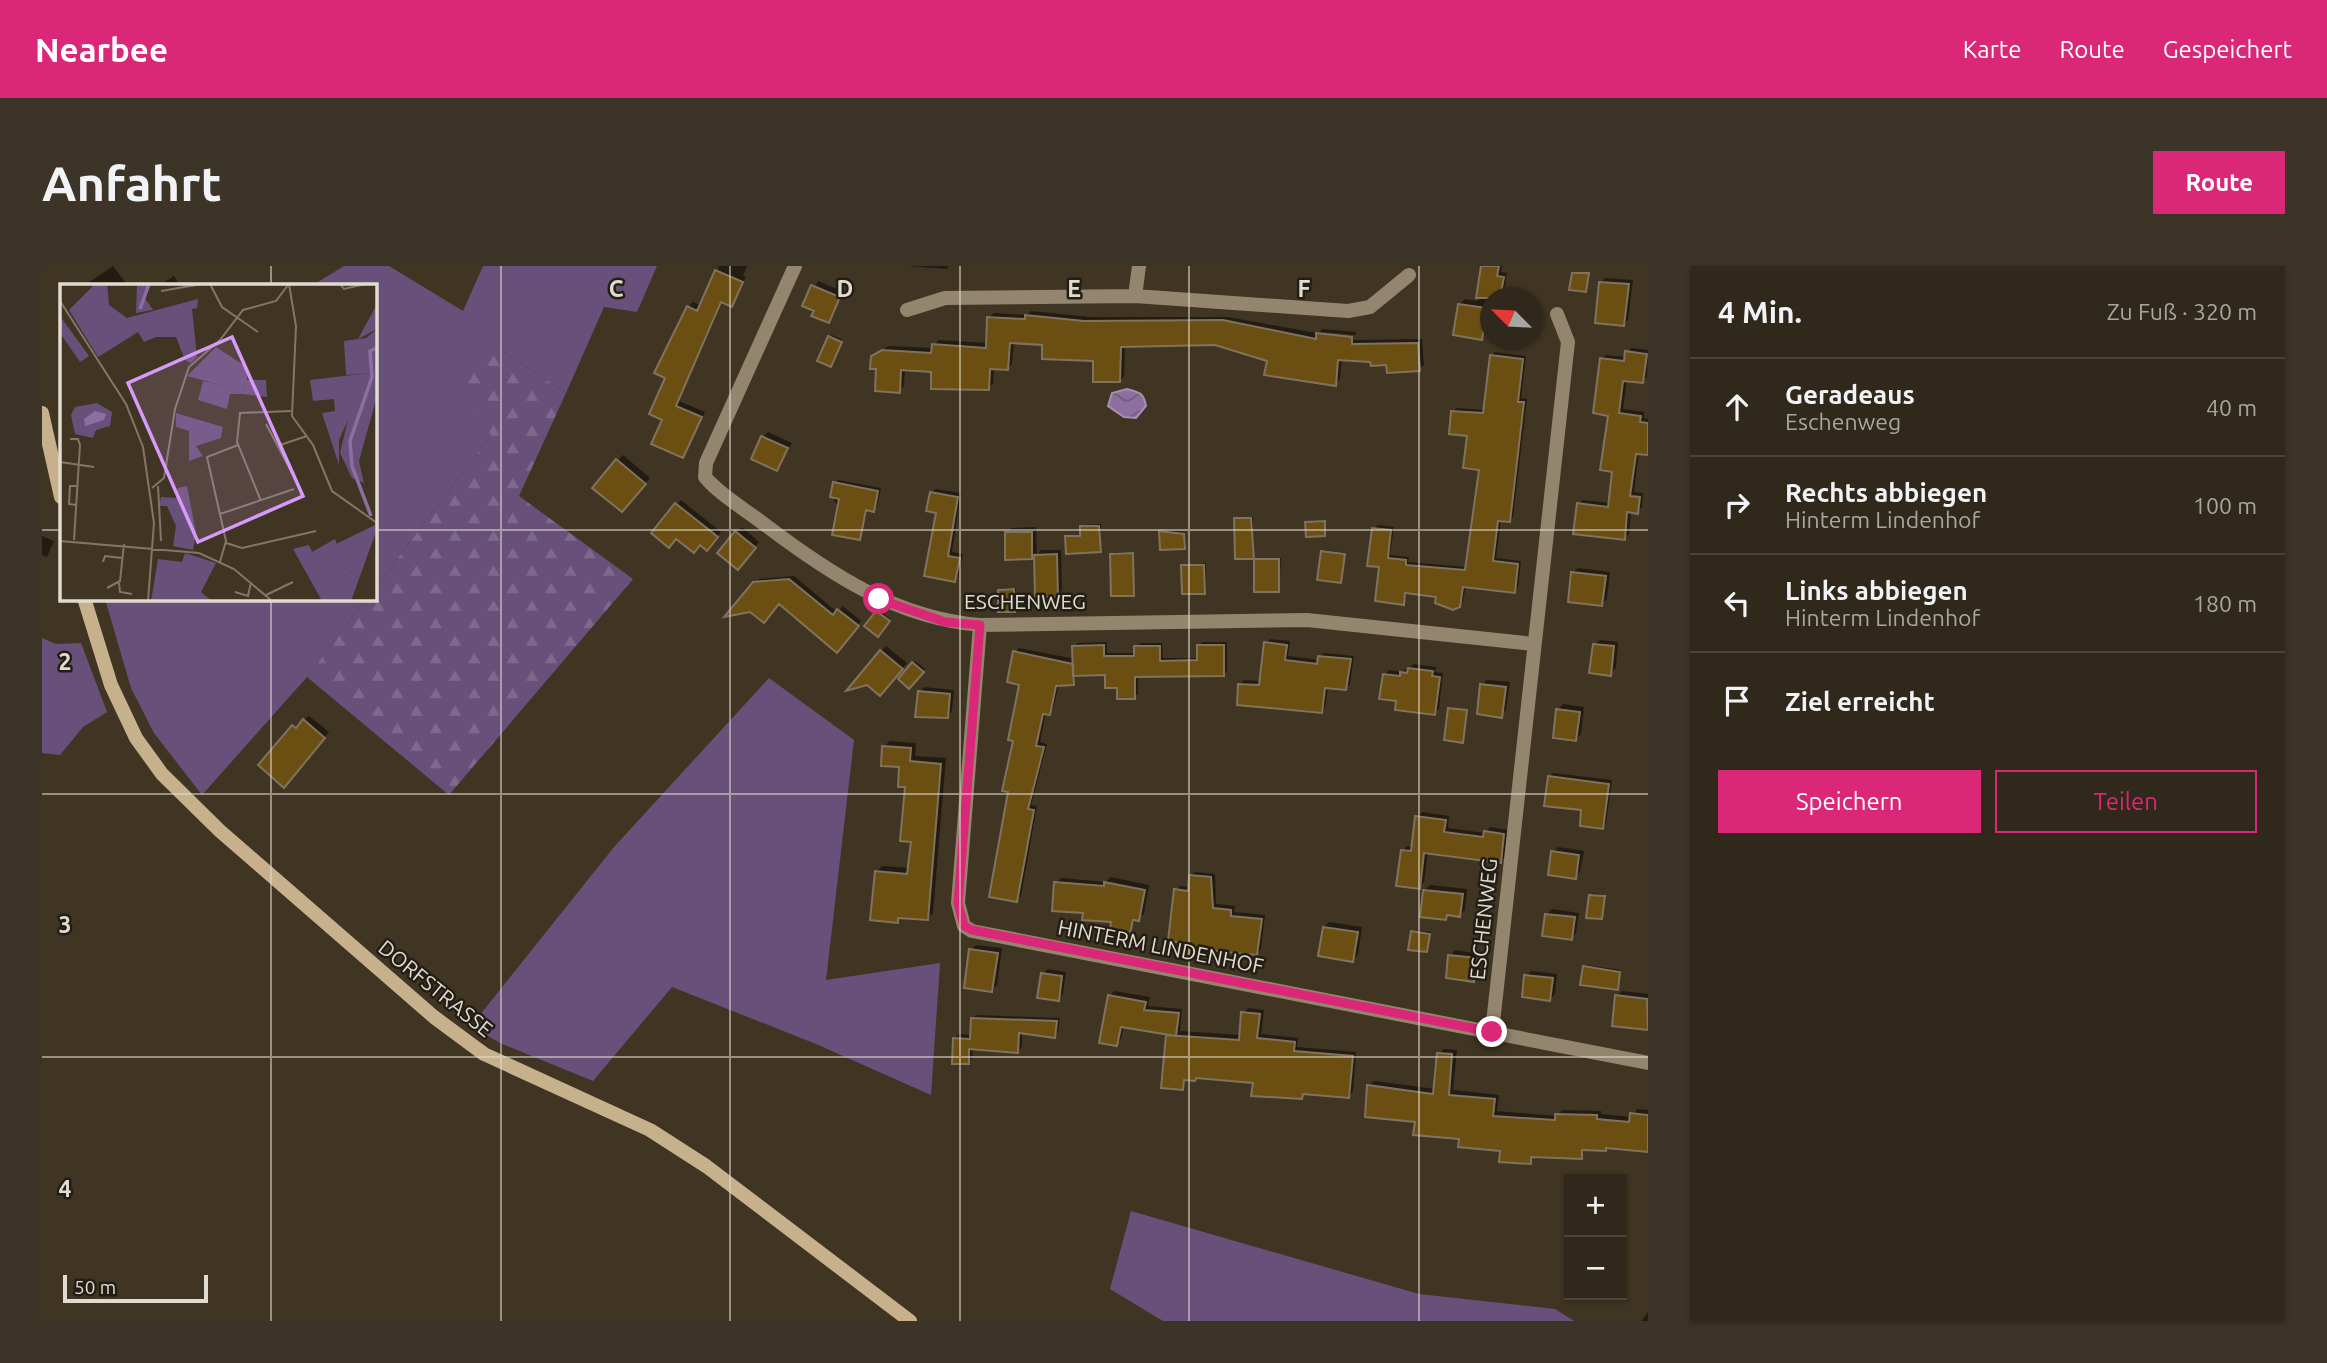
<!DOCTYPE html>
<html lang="de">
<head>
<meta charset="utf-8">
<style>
  body { margin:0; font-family:Ubuntu,sans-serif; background:#3c3427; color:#f1f3f6 }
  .controls { position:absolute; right:21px; bottom:21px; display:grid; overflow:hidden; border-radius:0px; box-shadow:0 2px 5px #0004 }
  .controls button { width:63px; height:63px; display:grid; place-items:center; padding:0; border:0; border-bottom:2px solid #4b4439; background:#30281a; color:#f1f3f6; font:35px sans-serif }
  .compass { position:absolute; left:1438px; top:21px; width:63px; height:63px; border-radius:50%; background:#30281a; box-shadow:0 2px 5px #0004; rotate:294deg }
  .scale { position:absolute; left:21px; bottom:18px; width:145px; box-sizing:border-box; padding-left:7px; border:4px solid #e2dbd0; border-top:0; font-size:19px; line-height:24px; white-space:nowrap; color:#e2dbd0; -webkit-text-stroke:5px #231e15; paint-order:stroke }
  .stop { position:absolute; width:21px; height:21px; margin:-16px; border:5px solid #db2777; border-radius:50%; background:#fff }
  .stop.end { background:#db2777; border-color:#fff; box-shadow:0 2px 7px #0008 }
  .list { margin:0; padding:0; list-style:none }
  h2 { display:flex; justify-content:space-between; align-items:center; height:91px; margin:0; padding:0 28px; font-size:30px }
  h2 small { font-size:23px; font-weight:400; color:#a8a6a2 }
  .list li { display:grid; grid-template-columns:46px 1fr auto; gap:21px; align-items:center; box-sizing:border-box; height:98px; padding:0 28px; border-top:2px solid #4b4439 }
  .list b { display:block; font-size:26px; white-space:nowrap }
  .list p { margin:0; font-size:23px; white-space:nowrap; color:#a8a6a2 }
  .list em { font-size:23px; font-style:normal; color:#a8a6a2 }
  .actions { display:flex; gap:14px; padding:21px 28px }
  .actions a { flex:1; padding:16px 0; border:2px solid #db2777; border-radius:0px; text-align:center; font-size:24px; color:#db2777 }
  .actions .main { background:#db2777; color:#fff }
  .icon { flex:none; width:38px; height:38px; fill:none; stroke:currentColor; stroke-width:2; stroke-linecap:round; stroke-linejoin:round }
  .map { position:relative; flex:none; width:1606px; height:1055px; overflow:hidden; border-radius:0px }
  header { display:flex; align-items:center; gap:42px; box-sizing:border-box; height:98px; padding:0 35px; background:#db2777; color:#fff }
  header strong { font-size:33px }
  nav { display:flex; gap:38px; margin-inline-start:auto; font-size:24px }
  .intro { display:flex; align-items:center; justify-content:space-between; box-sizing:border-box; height:168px; padding:0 42px }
  h1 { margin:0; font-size:49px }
  .button { padding:18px 32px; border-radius:0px; background:#db2777; color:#fff; font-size:24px; font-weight:700 }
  main { display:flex; gap:42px; padding:0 42px }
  aside { flex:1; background:#30281a; border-radius:0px; box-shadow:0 2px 5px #0004 }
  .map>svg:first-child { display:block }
</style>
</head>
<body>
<header>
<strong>Nearbee</strong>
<nav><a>Karte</a><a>Route</a><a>Gespeichert</a></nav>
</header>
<div class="intro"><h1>Anfahrt</h1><a class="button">Route</a></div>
<main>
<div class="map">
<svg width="1606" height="1055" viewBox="0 0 1606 1055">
  <defs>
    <pattern id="forest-firs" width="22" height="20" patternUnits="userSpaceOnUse" patternTransform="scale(1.75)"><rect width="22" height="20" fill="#69507a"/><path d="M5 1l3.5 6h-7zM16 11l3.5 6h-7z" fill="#7e698c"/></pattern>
    <pattern id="water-waves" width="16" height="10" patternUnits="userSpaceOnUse" patternTransform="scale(1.75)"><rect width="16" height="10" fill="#8d6ea1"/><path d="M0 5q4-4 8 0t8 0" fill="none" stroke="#705c79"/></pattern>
  </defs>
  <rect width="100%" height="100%" fill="#403522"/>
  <path fill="#69507a" d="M302,0h45l74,45 20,-45h174l-20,46 -33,-5 -38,86 -65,-43 -10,85 -116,153 -1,-303h-61z
    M63,333h261l-59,78 -105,118 -48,-62 -23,-45z
    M0,372l14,6 25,-1 26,69 -24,15 -23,28 -18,-2z
    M727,412l85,62 -28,240 114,-17 -9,132 -115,-51 -144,-57 -79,94 -93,-38 -29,-17 143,-179z
    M1089,945l288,83 136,15 19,12h-411l-53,-32z"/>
  <path fill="url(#forest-firs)" d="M459,84l65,43 -47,103 114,83 -184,216 -142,-118 59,-78 8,-1 1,-10 116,-153 -31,-51z"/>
  <path fill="url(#water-waves)" stroke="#a68faf" stroke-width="2" d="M1085,123c12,3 17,4 19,17l-10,12 -12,-1 -16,-11 4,-13z"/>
  <path fill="#0007" d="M71,0l13,17 -3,2h-38z
    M677,0h28l-4,10 3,1 -14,27 -9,-3 -44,100 26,11 -22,44 -19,-37 3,-41 21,-71 5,-5 9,4z
    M866,0h41l-2,3z
    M1441,0h19l-1,6 6,1 -4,25h-13l-3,35 -6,5 -21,-34 5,-5 13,2z
    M132,10l6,9h-20z
    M1563,12l28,2 -5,40 -4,4 -23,-42z
    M776,15l26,11 -16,29 -23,-16z
    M989,45l59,6h138l127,23 67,-1 2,26 -5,4 -77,-11 -2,21 -5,5 -66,-25 -54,-15 -90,1 -1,31 -4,5 -25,-22 -51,-16 -30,-1 -2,22 -4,4h-14l-1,16 -5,4 -55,-18 -28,-2 -1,18 -5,5 -27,-34 16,-11 45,2 5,-8 50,3 1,-25 5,-5 33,2z
    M1280,63l34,3v3l-36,-3z
    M790,69l11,5 -11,23 -2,-26z
    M1589,82l17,2 -1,27 -5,4 -15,-2 -4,30 21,3v6l4,1v35l-9,-2 -5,40 9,1 -1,14 -5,5 -6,-1 -2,23 -5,5 -45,-35 4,-4 27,3 4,-32 -13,-112 5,-4 20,2z
    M1453,86l31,4 -5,42 6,1 -14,118 -3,3 -9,-1 -5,39 25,3 -3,26 -4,4 -48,-6 -3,16 -3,4 -15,2 -8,-4 1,-7 -30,-4 -5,11 -22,-37 -7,-37 4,-4 16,2 -4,28 19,2 -1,5 59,5 14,-99 -12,-33 -16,-24 4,-3 28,2 6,-54z
    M726,166l24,11 -15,26 -14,-32z
    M581,189l27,23 -24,27 -31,-18z
    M796,214l43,8 -4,18 -4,4 -5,-1 -9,30 -27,-42z
    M894,223l25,4 -9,59 11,2 -4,21 -4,5 -29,-5 12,-63 -7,-19z
    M639,234l40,32 -10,12 -58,-11z
    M1196,251h15v40l-17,-38z
    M1284,254l-1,14 -18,-11 2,-2z
    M1059,258l-1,26 -33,-13 15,-3 1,-9z
    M700,261l17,15 -16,21 -24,-10z
    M994,261l1,28 4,-5h20l1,40 -5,5 -20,1 -1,-43 -5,4 -24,-24 5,-5z
    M1120,264l23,2 1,14 -2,2 -24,-16z
    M0,270l12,5 -7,16 -5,-2z
    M1283,284l21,3 -6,28 -17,-29z
    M1072,286h20l-1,42 -21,-39z
    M1216,292h23l-2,33 -24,-31z
    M1164,297v27l-2,2 -21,-26z
    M1536,302l32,4 -3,27 -5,5 -29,-31z
    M752,310l43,36 6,-6 18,15 -20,26 -62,-45 -28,8 4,-26 4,-5z
    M960,322h14l-2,22 -14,-20z
    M837,344l11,9 -12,15 -11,-8z
    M1228,373l20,2 -2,15 31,4 4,-7 31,3 -4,28 -4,5 -18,-2 -3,20 -4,5 -81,-28 4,-4 17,1 5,-38z
    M1558,374l18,2 -2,26 -6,6 -16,-29z
    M1065,376v11h29l4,-10h22l1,15h36v-12l3,-4h25v29l-3,3 -86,1v19l-4,3 -28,-24 -29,1 -4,10h-14l-6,25 -7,3 -6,30 7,2 -16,61 6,1 -16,90 -4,4 -7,-109 11,-107 -6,-32 4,-4 56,11 -1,-13 4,-3z
    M844,380l21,17 -22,26 -4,-38z
    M873,395l10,8 -16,18 -9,-8z
    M1372,398l22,3 -1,5 8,1 -4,36 -5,4 -50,-38 5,-5 13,2z
    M1445,414l23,2 -4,28 -5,6 -19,-31z
    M882,421l30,3 -2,21 -5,6 -28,-25z
    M1521,438l21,3 -3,27 -5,5 -18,-29z
    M1409,441l17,2 -5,32 -14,-32z
    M267,450l20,16 -40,48 5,-53z
    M848,475l26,2 -1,13 31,2 -13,155 -6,6 -24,-3 -5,5 -22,-49 6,-6 28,2 2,-28 -5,-54 -6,-20 -17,-20z
    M1511,507l59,7 -6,43 -3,4 -53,-50z
    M1380,546l27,4 -1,12 37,5 5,-6 18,3 -3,27 -5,4 -72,-9 -4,30 -5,5 -16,-36 4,-5 6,1 4,-30z
    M1516,581l26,4 -4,21 -5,5 -22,-25z
    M1153,606l20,2 1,30 19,2 -1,6 31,3 -4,34 -4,5 -38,-5 -5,9 -26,-16 -12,-52 4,-4 10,1 1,-11z
    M1068,611l39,8 -5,29 -8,4 -7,14 -16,-11 -28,-10 -29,-28 5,-5 45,4z
    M1388,619l37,4 -2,21 -5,5 -10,-1 -4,4 -21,-28z
    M1551,627l13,2 -4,23 -11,-23z
    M1510,643l27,4 -3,20 -5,5 -24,-24z
    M1287,656l33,5 -4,27 -5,6 -29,-33z
    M1373,664l16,2 -4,18 -14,-18z
    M934,679l26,3 -5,37 -5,5 -21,-40z
    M1413,684l26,4 -3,20 -5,6 -23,-24z
    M1544,699l35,5 -2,16 -2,2 -33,-21z
    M1006,703l18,3 -3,22 -5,5 -16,-25z
    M1489,705l26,3 -2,20 -5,5 -24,-23z
    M1072,725l36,6 -2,9 34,3 -2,22 61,4 2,-22 5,-5 16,2 -3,24 37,4 -1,9 59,5 -3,40 -5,4 -43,-3 -3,4 -47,-16 -58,-5 -10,2 -5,10 -15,-53 3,-2 -46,-8 -3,14 -5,5 -7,-48z
    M1580,725l26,3v34l-34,-4 3,-28z
    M935,749l83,3 -2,14 -4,4 -32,-4v15l-4,4 -45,-4 -1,11 -4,5 -14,-24 5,-5 13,1v-16z
    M1402,783l13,1 -4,40 46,5 -2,16 60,5 5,-6 39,1v3l31,3 5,-8 11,1v38h-62l-5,9 -46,-2 -5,7 -28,-13 -85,-29 -48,-34 5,-5 62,8 3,-35z
    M1606,1046v9h-7z"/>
  <path fill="#6b4e11" stroke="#80735e" stroke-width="2" d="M1439,0h18l-2,10 7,1 -4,21h-24z
    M673,4l28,12 -11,25 -11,-5 -45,104 26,11 -19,41 -32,-14 11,-24 -13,-6 16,-36 -11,-5 33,-67 10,5z
    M1530,7h17l-3,19 -17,-2z
    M1557,16l30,2 -5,42 -29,-3z
    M769,19l29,12 -11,26 -18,-7 3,-5 -12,-5z
    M1416,38l29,4 -5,32 -29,-5z
    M983,49l59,6 139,-1 93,19v-6l36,4v7l66,-1 2,28 -33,2 -1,-8 -15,1 -1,-4 -32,-2 -2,26 -72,-11 3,-14 -52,-16 -94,2 -1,35h-27v-21l-51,-2v-14l-32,-2 -2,27 -18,-1 -1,21 -58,-1v-17l-30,-2 -1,23 -25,-2 1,-22h-6l1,-13 11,-6 49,3 1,-9 54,4 1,-31 38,2z
    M786,70l14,6 -11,25 -14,-6z
    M1583,85l22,3 -4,29 -20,-2 -4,32 22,3 -1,6 8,1v32l-12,-1 -6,42 10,1 -2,17 -11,-2 -2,28 -52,-6 4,-31 31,4 4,-35 -12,-2 8,-54 -15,-3 7,-55 24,3z
    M1448,89l33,4 -5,43h6l-14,120 -12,-1 -5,40 25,3 -3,29 -52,-6 -3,20 -7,3 -18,-7 1,-6 -31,-4 -1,12 -29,-4 4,-34 -12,-1 5,-38 19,2 -3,28 18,2v5l59,5 14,-100 -16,-2 4,-32 -18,-2 2,-23 32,2z
    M719,170l27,12 -11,23 -26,-12z
    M574,193l30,25 -24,28 -30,-24z
    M791,216l45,9 -4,21 -8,-2 -6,30 -28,-5 7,-36 -9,-2z
    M888,226l28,5 -10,59 12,2 -5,24 -31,-6 12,-63 -10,-2z
    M633,237l43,34 -11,14 -7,-6 -6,8 -18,-14 -7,9 -18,-15z
    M1192,252h17l3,41h-19z
    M1283,255v15l-19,1 -1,-15z
    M1038,260h19l2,26 -35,2 -1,-18h15z
    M693,265l21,17 -18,22 -21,-17z
    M1117,265l25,3 1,15 -25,1z
    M963,266h27v27l-27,1z
    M1279,285l24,3 -4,29 -24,-3z
    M1091,287l1,43h-23l-1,-42z
    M1015,288l1,43h-23l-1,-42z
    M1212,293h25v33h-25z
    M1139,299h23l1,29h-23z
    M1529,306l35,4 -4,30 -34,-4z
    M747,313l44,36 4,-6 22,17 -22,27 -58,-49 -15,19 -14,-11 -26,5 29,-35z
    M972,323l1,23h-17v-22z
    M834,345l14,10 -12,16 -14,-11z
    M1222,376l23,3 -2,15 32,4 1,-8 33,3 -5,31 -21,-2 -3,25 -85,-8 1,-21 21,1z
    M1551,378l21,2 -3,30 -22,-3z
    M1062,379v11h30v-10h26v15l37,-1v-15h27v31l-89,1v22h-18v-11h-12v-13l-32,1 -1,-30z
    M838,384l23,19 -23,27 -13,-11 -21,6z
    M971,385l60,13 1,21 -18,1 -6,29 -7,-1 -7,32 8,1 -16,62 6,1 -17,92 -28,-5 19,-105 -6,-1 11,-50 -5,-1 11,-55 -12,-3z
    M870,396l12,10 -15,17 -11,-10z
    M1366,402l25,3 -1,5 8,1 -5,38 -40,-5 1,-9 -17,-2 4,-25 17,2v-4l7,1z
    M1438,418l26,3 -4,31 -25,-4z
    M876,425l32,3 -2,24 -33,-1z
    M1406,442l19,2 -4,33 -19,-3z
    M1514,443l24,3 -4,29 -23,-3z
    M261,453l22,19 -41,50 -26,-23 34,-40 4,3z
    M840,480l29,2 -1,13 31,3 -13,156 -30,-2v5l-28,-3 5,-49 32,3 4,-32 -11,-1 5,-54h-7l1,-20 -18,-1z
    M1506,510l61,8 -6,45 -23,-3 1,-16 -37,-4z
    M1373,550l31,4 -2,12 39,5 1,-6 20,3 -3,29 -77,-10 -4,36 -24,-3 5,-36 10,1z
    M1509,585l28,4 -3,24 -28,-4z
    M1147,609l22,2 2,31 18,2v6l31,3 -5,36 -42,-4v9l-29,-2v-15l-18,-2 6,-52 14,2z
    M1012,616l50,4v-4l41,8 -6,31 -6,-1 -3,14 -20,-4 1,-8 -29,-2 1,-7 -31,-2z
    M1381,624l40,4 -3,23 -13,-2 -1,5 -26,-3z
    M1547,629l16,1 -3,23 -16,-1z
    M1503,648l30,3 -3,23 -30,-4z
    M1281,661l35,5 -5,30 -35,-6z
    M1369,665l19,3 -3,18 -19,-2z
    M927,683l29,4 -6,39 -28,-4z
    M1406,689l29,3 -3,24 -28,-4z
    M1541,700l37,6 -2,18 -38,-5z
    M999,707l21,3 -3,25 -22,-3z
    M1482,709l29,3 -3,23 -28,-4z
    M1066,729l38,7 -2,8 35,3 -3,23 -55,-9 -4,19 -18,-3z
    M1573,729l32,4 1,31 -36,-4z
    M1199,746l19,2 -3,24 38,4 -1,9 59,5 -4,42 -46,-4 -1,5 -51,-3 2,-13 -57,-5 -1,3 -11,-1 -1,10 -22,-2 5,-53 73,5z
    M929,752l86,3 -2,17 -36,-5 -1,20 -49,-4v15h-17l1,-26 17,1z
    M1395,787l15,1 -3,41 46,4 -2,17 62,4v-6l42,1v4l32,3 1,-9 18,2v37l-42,-4v3l-24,-1v9l-51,-2v7l-32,-2 1,-11 -42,-4 1,-8 -46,-4 2,-13 -50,-5 2,-32 66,9z"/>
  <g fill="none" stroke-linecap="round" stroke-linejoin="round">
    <path stroke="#93856e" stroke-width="14" d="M753,0l-89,197 -1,14c16,19 40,32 59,47 66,50 132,94 216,101l327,-5 227,24
      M1093,30l4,-30
      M865,44l38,-12 190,-2 213,15 22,-4 39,-32
      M938,359l-22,278 6,23 8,5 676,132
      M1450,766l76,-690 -11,-28"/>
    <path stroke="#c7b18c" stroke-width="14" d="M0,147l19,84
      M42,332l27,87 25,53 26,36 58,57 214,186 50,37 166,76 56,36 204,155"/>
  </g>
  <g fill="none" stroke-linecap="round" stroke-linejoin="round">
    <path stroke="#db2777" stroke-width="9" d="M837,333l66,23 35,3 -22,278 6,23 8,4 520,102"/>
  </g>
  <path fill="none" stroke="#e2dbd0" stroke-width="2" stroke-opacity="0.55" d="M229,0v19M459,0v1055M688,0v1055M918,0v1055M1147,0v1055M1377,0v1055M0,264h19M332,264h1274M229,332v723M0,528h1606M0,791h1606"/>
  <g text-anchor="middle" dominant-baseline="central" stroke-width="5" stroke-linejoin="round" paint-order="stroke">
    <g font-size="21" fill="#e2dbd0" stroke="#231e15">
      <text x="983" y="335">ESCHENWEG</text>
      <text transform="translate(1441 653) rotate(-84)">ESCHENWEG</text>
      <text transform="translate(1119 680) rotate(11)">HINTERM LINDENHOF</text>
      <text transform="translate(394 722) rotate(39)">DORFSTRASSE</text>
    </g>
  </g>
  <g transform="translate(18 18)">
    <rect width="317" height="317" fill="#403522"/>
    <path d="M35,0h12l2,21 18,13 71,-19 -1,9 -5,1 5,48 -6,6 -6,-3 -9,-23h-20l-12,5 -6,-10 -40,25 -29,-47zM317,20v25l-19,10zM0,32l29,40 -9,6 -20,-29zM156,63l32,21 -1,12h19l1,17 -24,-3 1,-8 -9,3 -48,-13zM309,89l-30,67v25l-17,-52 13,-2 -1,-12 -21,2 -3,-21zM37,119l15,9 -2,14 -14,4 -3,8 -18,-4 -4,-19 4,-8zM116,129l47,14 -2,11 -25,8 7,10 -14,5v-30l-13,-4zM127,202l9,47 -3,17 -20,-4 3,-20 -9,-20h-8l2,-9 15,1 2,-10zM275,255l10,29 14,11 -8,22h-29l-29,-52 16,-4 3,7zM125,269l31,10 -15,29 11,9h-61l7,-42 24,3z" fill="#69507a"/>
    <path d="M317,45v67l-18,65 5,22 -12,-5 -12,-25 10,-42 19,-38 -23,2 -2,-34 22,-3zM143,97l32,7 4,-5 5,3 -1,8h-13l-3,15 -29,-9zM317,240v5l-18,50 -14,-11 -9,-24z" fill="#69507a"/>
    <path d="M77,0h14l-7,13 9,13 -17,3z" fill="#69507a"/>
    <path d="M35,127l11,3 -2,6 -19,6 -1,-7z" fill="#8d6ea1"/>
    <path fill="none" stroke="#8d6ea1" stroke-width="3.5" d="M80,25l9,-25M311,232l-19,-50 -2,-25 22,-64 -2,-26 7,-3"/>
    <path fill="none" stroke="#817768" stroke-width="2" d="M150,0l12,23 36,25M229,0l7,42 -4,90 21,29 19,46 45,32M280,0l4,5 21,-5M101,7l41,-7M0,17l66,103 17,43 11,76 -6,78M206,140l26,49M10,155h8l2,6 -6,95M217,162l30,-10M0,178l34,5M98,202l3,55M92,204l12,-10 11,-69 14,-42 31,-27 23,-30 33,-9 12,-16M201,217l-24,-59 3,-29 51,-2M16,221l-7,-1 1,-18h7M160,230l74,-25M0,257l139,12 35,16 38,32M166,259l16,5 74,-17M43,278l2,-6 17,2M160,278l6,-21 -19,-84 31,-12M59,299l1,9 12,2M47,304l13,-7 4,-37M175,308l13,4 3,-14M206,311l27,-13"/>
    <path fill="#d69bfa" fill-opacity="0.15" stroke="#d69bfa" stroke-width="3.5" d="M172,53l71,159 -105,46 -70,-159z"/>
    <rect width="317" height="317" fill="none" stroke="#e2dbd0" stroke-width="3.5"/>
  </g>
  <g font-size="23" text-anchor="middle" font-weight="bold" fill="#e2dbd0" stroke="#231e15" stroke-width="5" stroke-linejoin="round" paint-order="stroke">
    <text x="574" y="31">C</text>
    <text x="803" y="31">D</text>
    <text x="1032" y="31">E</text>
    <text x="1262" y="31">F</text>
    <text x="23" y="404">2</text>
    <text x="23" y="667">3</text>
    <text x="23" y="931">4</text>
  </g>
</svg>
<div class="controls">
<button>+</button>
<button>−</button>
</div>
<svg class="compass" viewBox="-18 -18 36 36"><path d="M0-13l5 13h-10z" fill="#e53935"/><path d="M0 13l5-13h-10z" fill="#a8a6a2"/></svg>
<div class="scale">50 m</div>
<div class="stop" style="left:837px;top:333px"></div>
<div class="stop end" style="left:1450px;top:766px"></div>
</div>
<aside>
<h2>4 Min.<small>Zu Fuß · 320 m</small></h2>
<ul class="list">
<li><svg class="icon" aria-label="ahead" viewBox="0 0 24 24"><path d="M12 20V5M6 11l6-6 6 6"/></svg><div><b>Geradeaus</b><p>Eschenweg</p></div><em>40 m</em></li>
<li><svg class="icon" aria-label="right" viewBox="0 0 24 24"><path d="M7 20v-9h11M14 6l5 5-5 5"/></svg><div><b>Rechts abbiegen</b><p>Hinterm Lindenhof</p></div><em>100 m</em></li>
<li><svg class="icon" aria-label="left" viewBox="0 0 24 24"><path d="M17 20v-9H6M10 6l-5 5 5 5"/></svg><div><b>Links abbiegen</b><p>Hinterm Lindenhof</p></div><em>180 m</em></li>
<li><svg class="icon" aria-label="arrive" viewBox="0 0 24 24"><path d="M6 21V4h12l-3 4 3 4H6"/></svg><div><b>Ziel erreicht</b></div></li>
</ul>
<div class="actions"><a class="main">Speichern</a><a>Teilen</a></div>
</aside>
</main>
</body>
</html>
